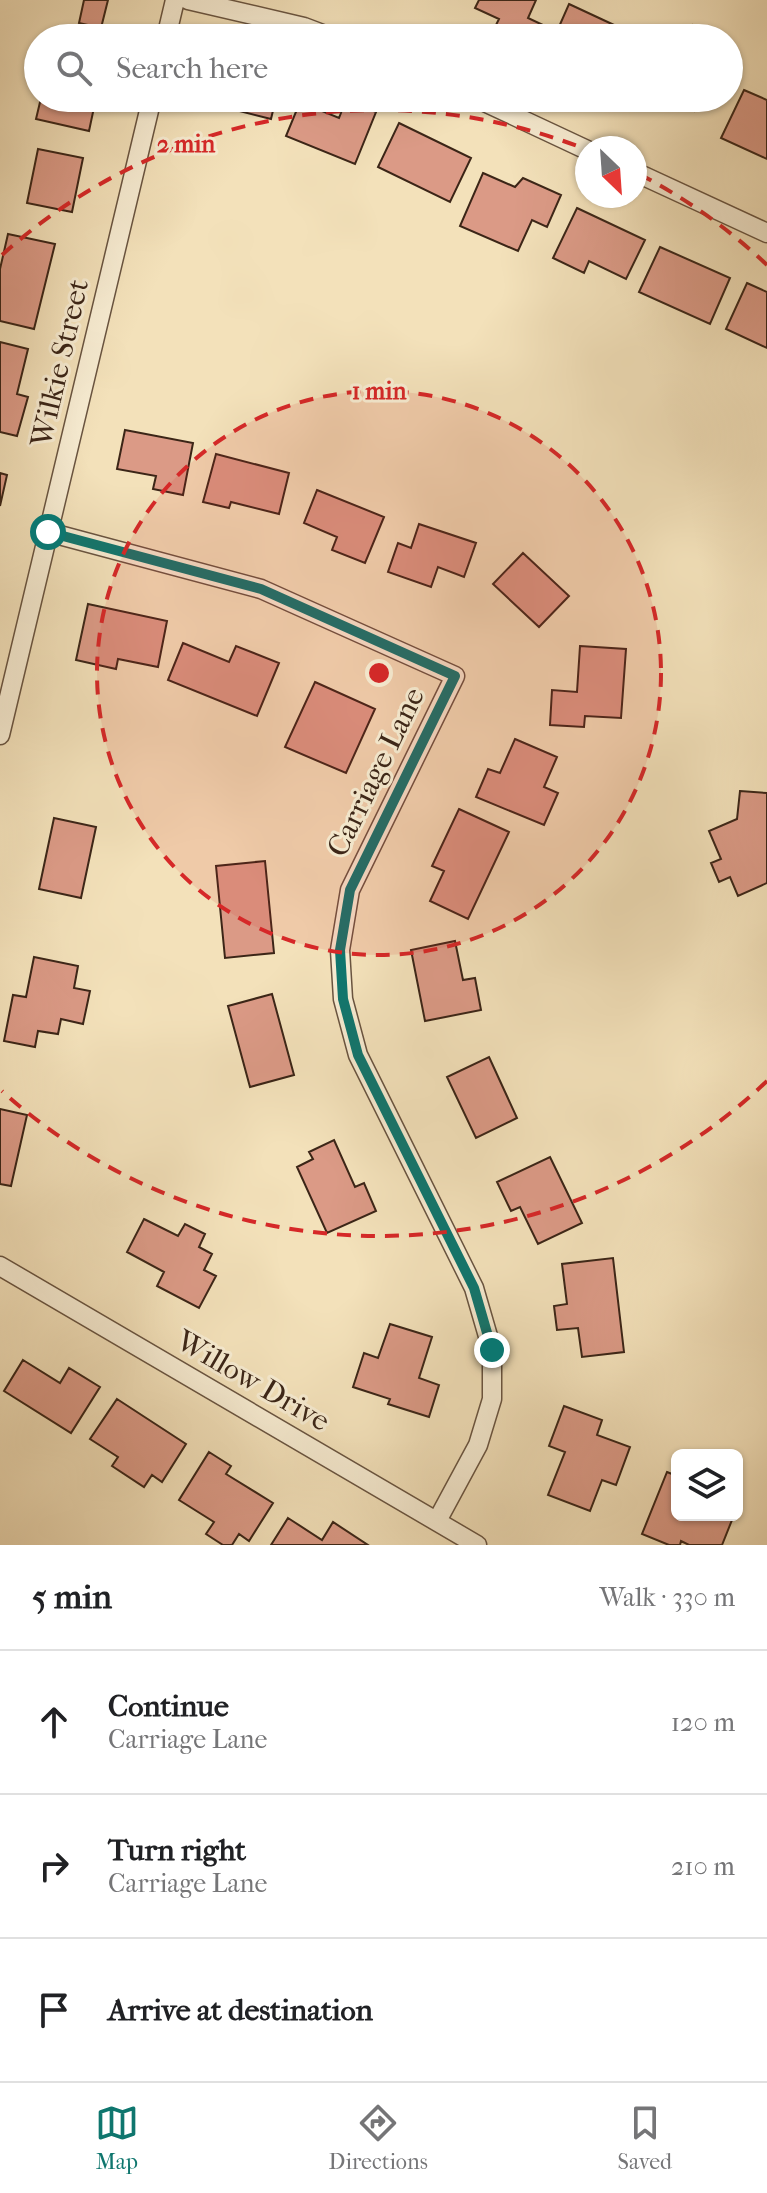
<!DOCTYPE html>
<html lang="en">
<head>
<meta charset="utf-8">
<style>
  body { margin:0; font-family:"IM FELL French Canon",serif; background:#f6f6f6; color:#202124 }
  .controls { position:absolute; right:24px; bottom:24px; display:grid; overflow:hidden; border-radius:12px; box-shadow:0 2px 6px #0004 }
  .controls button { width:72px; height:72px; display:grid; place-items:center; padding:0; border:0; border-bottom:2px solid #e0e0e0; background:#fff; color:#202124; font:40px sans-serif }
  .compass { position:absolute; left:575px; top:136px; width:72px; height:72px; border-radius:50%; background:#fff; box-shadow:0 2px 6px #0004; rotate:155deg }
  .stop { position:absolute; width:24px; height:24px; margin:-18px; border:6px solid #0f766e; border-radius:50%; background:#fff }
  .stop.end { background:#0f766e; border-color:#fff; box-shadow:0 2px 8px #0008 }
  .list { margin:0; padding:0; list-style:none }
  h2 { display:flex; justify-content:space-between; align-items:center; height:104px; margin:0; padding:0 32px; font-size:34px }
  h2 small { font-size:26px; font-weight:400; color:#757577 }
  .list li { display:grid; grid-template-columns:52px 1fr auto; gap:24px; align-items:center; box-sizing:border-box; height:144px; padding:0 32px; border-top:2px solid #e0e0e0 }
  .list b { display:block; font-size:30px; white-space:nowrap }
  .list p { margin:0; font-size:26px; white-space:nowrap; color:#757577 }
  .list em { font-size:26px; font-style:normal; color:#757577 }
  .icon { flex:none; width:44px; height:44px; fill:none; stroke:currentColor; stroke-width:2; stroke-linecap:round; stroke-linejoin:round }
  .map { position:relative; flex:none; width:767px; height:1545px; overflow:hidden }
  .search { position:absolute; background:#fff; box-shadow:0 2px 6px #0004; left:24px; right:24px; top:24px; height:88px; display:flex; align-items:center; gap:20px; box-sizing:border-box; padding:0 28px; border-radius:44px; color:#757577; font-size:30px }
  .sheet { height:536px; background:#fff }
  nav { display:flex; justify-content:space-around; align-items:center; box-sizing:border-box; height:112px; border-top:2px solid #e0e0e0; background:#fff; font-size:22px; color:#757577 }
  nav a { display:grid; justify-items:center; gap:4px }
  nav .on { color:#0f766e }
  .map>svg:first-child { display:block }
</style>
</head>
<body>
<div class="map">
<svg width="767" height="1545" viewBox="0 0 767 1545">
  <rect width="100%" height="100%" fill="#f3e1ba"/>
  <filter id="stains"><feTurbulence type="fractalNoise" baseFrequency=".0025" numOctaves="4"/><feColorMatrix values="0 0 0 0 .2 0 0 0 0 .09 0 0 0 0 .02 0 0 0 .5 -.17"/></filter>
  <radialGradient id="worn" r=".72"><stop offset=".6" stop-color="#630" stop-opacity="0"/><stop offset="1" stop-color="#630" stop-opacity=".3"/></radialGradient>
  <path fill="#db9a86" stroke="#3b2517" stroke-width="2" d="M84,0h24l-7,28 -22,-5z
    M479,0h57l-8,18 15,7 -6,13h-30l-14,-7 6,-12 -24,-11z
    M569,4l73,34h-88z
    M693,25l29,13h-35z
    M744,90l23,10v59l-46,-21z
    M41,98h55l-7,33 -53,-12z
    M209,98h67l-5,21 -63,-16z
    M665,98h35l-6,13z
    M346,100l30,12 -21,52 -69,-28 14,-34 39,16z
    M399,123l72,35 -21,44 -72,-35z
    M38,149l45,9 -11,54 -45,-9z
    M483,173l32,14 8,-9 38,17 -14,32 -15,-7 -14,31 -58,-25z
    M577,208l68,32 -19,39 -37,-18 -5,12 -31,-15z
    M8,234l47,10 -21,85 -34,-8v-52z
    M660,247l70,31 -20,46 -71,-32z
    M747,283l20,9v56l-41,-19z
    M0,342l28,7 -11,45 11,3 -11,39 -17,-4z
    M125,430l68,13 -10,52 -30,-6 3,-13 -39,-7z
    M216,454l73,19 -10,41 -48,-12 -2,6 -26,-6z
    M0,473l7,2 -7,31z
    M317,490l67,27 -19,46 -33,-13 5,-13 -33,-14z
    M419,524l57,19 -12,34 -26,-10 -7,20 -43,-15 10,-29 13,5z
    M523,553l46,43 -30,31 -46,-43z
    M88,604l79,17 -9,46 -40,-8 -2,10 -40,-9z
    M183,643l46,19 7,-16 43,17 -22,53 -89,-36z
    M580,646l46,3 -5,69 -36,-2 -1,11 -34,-2 2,-35 25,2z
    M315,682l60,27 -29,64 -61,-26z
    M515,739l42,18 -13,30 14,6 -14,32 -68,-28 12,-28 12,4z
    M740,791l27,2v90l-29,13 -8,-19 -11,5 -8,-19 10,-4 -12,-28 28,-12z
    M459,809l50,23 -41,87 -38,-18 14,-30 -12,-5z
    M54,818l42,9 -15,71 -42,-9z
    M265,861l9,92 -49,5 -9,-92z
    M455,941l8,39 12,-2 6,32 -56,11 -14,-71z
    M34,957l44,9 -4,22 16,3 -7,33 -22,-5 -3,15 -20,-3 -3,16 -31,-6 9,-46 13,2z
    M272,994l22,81 -44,12 -22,-81z
    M489,1057l28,61 -41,20 -29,-61z
    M0,1109l27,6 -16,71 -11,-2z
    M334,1140l21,47 9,-4 12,28 -49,22 -30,-66 16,-8 -4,-7z
    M550,1157l32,66 -44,21 -18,-37 -9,4 -14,-29z
    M144,1219l34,17 7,-12 20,10 -6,13 13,7 -8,16 12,6 -17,32 -42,-22 7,-14 -37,-20z
    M613,1258l11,94 -42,5 -4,-29 -21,2 -3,-24 13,-2 -5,-40z
    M390,1324l42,13 -13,41 20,7 -10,32 -41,-13 2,-5 -37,-12 11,-34 14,5z
    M23,1360l37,23 9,-15 31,19 -29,46 -67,-42z
    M117,1399l69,45 -24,38 -10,-7 -8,12 -32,-21 6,-9 -28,-18z
    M564,1406l38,14 -5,15 33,12 -14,38 -14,-5 -12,31 -42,-16 17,-43 -16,-6z
    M209,1452l22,14 -5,8 47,29 -24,38 -10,-7 -7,11h-9l-17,-11 8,-12 -35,-22z
    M667,1472l10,4v39h57l-12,30h-33l-8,-4 -1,4h-11l-27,-11z
    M288,1518l34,22 11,-18 35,23h-97z"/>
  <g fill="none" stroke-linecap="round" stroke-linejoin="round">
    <g stroke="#695440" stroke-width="21">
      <path id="minor" d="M188,0l116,27 29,11
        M166,38l9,-38
        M476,98l111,52
        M635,172l132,61
        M48,532l213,57 194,87 -105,214 -10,60 3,49 15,56 116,233 18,62v49l-14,46 -41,76
        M0,735l152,-637
        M0,1266l477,279"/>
    </g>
    <use href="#minor" stroke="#f7ecd2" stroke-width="18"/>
  </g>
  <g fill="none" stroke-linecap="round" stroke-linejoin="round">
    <path stroke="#0f766e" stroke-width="10" d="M48,532l213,57 194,87 -105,214 -10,60 3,49 15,56 116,233 18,62"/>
  </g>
  <circle cx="379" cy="673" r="282" fill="#d62828" fill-opacity=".12"/>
  <g fill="none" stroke="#d62828" stroke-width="4" stroke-dasharray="14 10">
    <circle cx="379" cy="673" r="282"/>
    <path d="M767 1081A563 563 0 0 1 2 1091M2 255A563 563 0 0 1 585 149M639 174A563 563 0 0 1 767 265"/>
  </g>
  <g text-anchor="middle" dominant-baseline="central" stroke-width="6" stroke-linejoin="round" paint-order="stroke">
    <g font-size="30" fill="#3b2517" stroke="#f7ecd2">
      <text transform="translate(60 363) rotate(-77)">Wilkie Street</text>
      <text transform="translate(376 772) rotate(-64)">Carriage Lane</text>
      <text transform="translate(253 1381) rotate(30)">Willow Drive</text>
    </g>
  </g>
  <circle cx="379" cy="673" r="12" fill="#d62828" stroke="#f7ecd2" stroke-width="4"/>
  <g font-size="24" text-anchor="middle" font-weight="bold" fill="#d62828" stroke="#f7ecd2" stroke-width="6" stroke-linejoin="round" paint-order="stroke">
    <text x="186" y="152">2 min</text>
    <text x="379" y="399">1 min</text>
  </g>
  <rect width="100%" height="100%" filter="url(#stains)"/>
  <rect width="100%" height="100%" fill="url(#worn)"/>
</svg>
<div class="controls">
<button><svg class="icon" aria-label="layers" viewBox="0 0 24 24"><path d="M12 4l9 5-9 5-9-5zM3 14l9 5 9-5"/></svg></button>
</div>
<svg class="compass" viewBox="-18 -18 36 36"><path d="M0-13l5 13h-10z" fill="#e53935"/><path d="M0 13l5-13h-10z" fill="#757577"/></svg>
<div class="stop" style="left:48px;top:532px"></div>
<div class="stop end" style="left:492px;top:1350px"></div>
<div class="search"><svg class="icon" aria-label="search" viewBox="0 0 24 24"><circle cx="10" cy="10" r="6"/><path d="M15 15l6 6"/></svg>Search here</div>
</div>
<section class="sheet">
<h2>5 min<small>Walk · 330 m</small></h2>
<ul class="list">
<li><svg class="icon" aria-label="ahead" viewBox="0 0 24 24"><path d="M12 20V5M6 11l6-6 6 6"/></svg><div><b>Continue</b><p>Carriage Lane</p></div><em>120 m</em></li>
<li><svg class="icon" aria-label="right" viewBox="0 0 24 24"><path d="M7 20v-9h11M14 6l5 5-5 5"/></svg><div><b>Turn right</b><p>Carriage Lane</p></div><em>210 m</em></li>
<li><svg class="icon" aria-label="arrive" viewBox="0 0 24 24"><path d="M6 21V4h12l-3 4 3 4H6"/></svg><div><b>Arrive at destination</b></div></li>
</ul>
</section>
<nav>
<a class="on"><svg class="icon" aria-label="map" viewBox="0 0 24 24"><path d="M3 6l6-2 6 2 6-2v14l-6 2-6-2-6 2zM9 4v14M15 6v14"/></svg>Map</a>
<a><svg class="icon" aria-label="directions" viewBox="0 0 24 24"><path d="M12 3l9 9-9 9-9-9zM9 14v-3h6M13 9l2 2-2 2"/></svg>Directions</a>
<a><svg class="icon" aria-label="saved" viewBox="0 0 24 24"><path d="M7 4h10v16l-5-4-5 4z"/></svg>Saved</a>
</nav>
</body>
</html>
